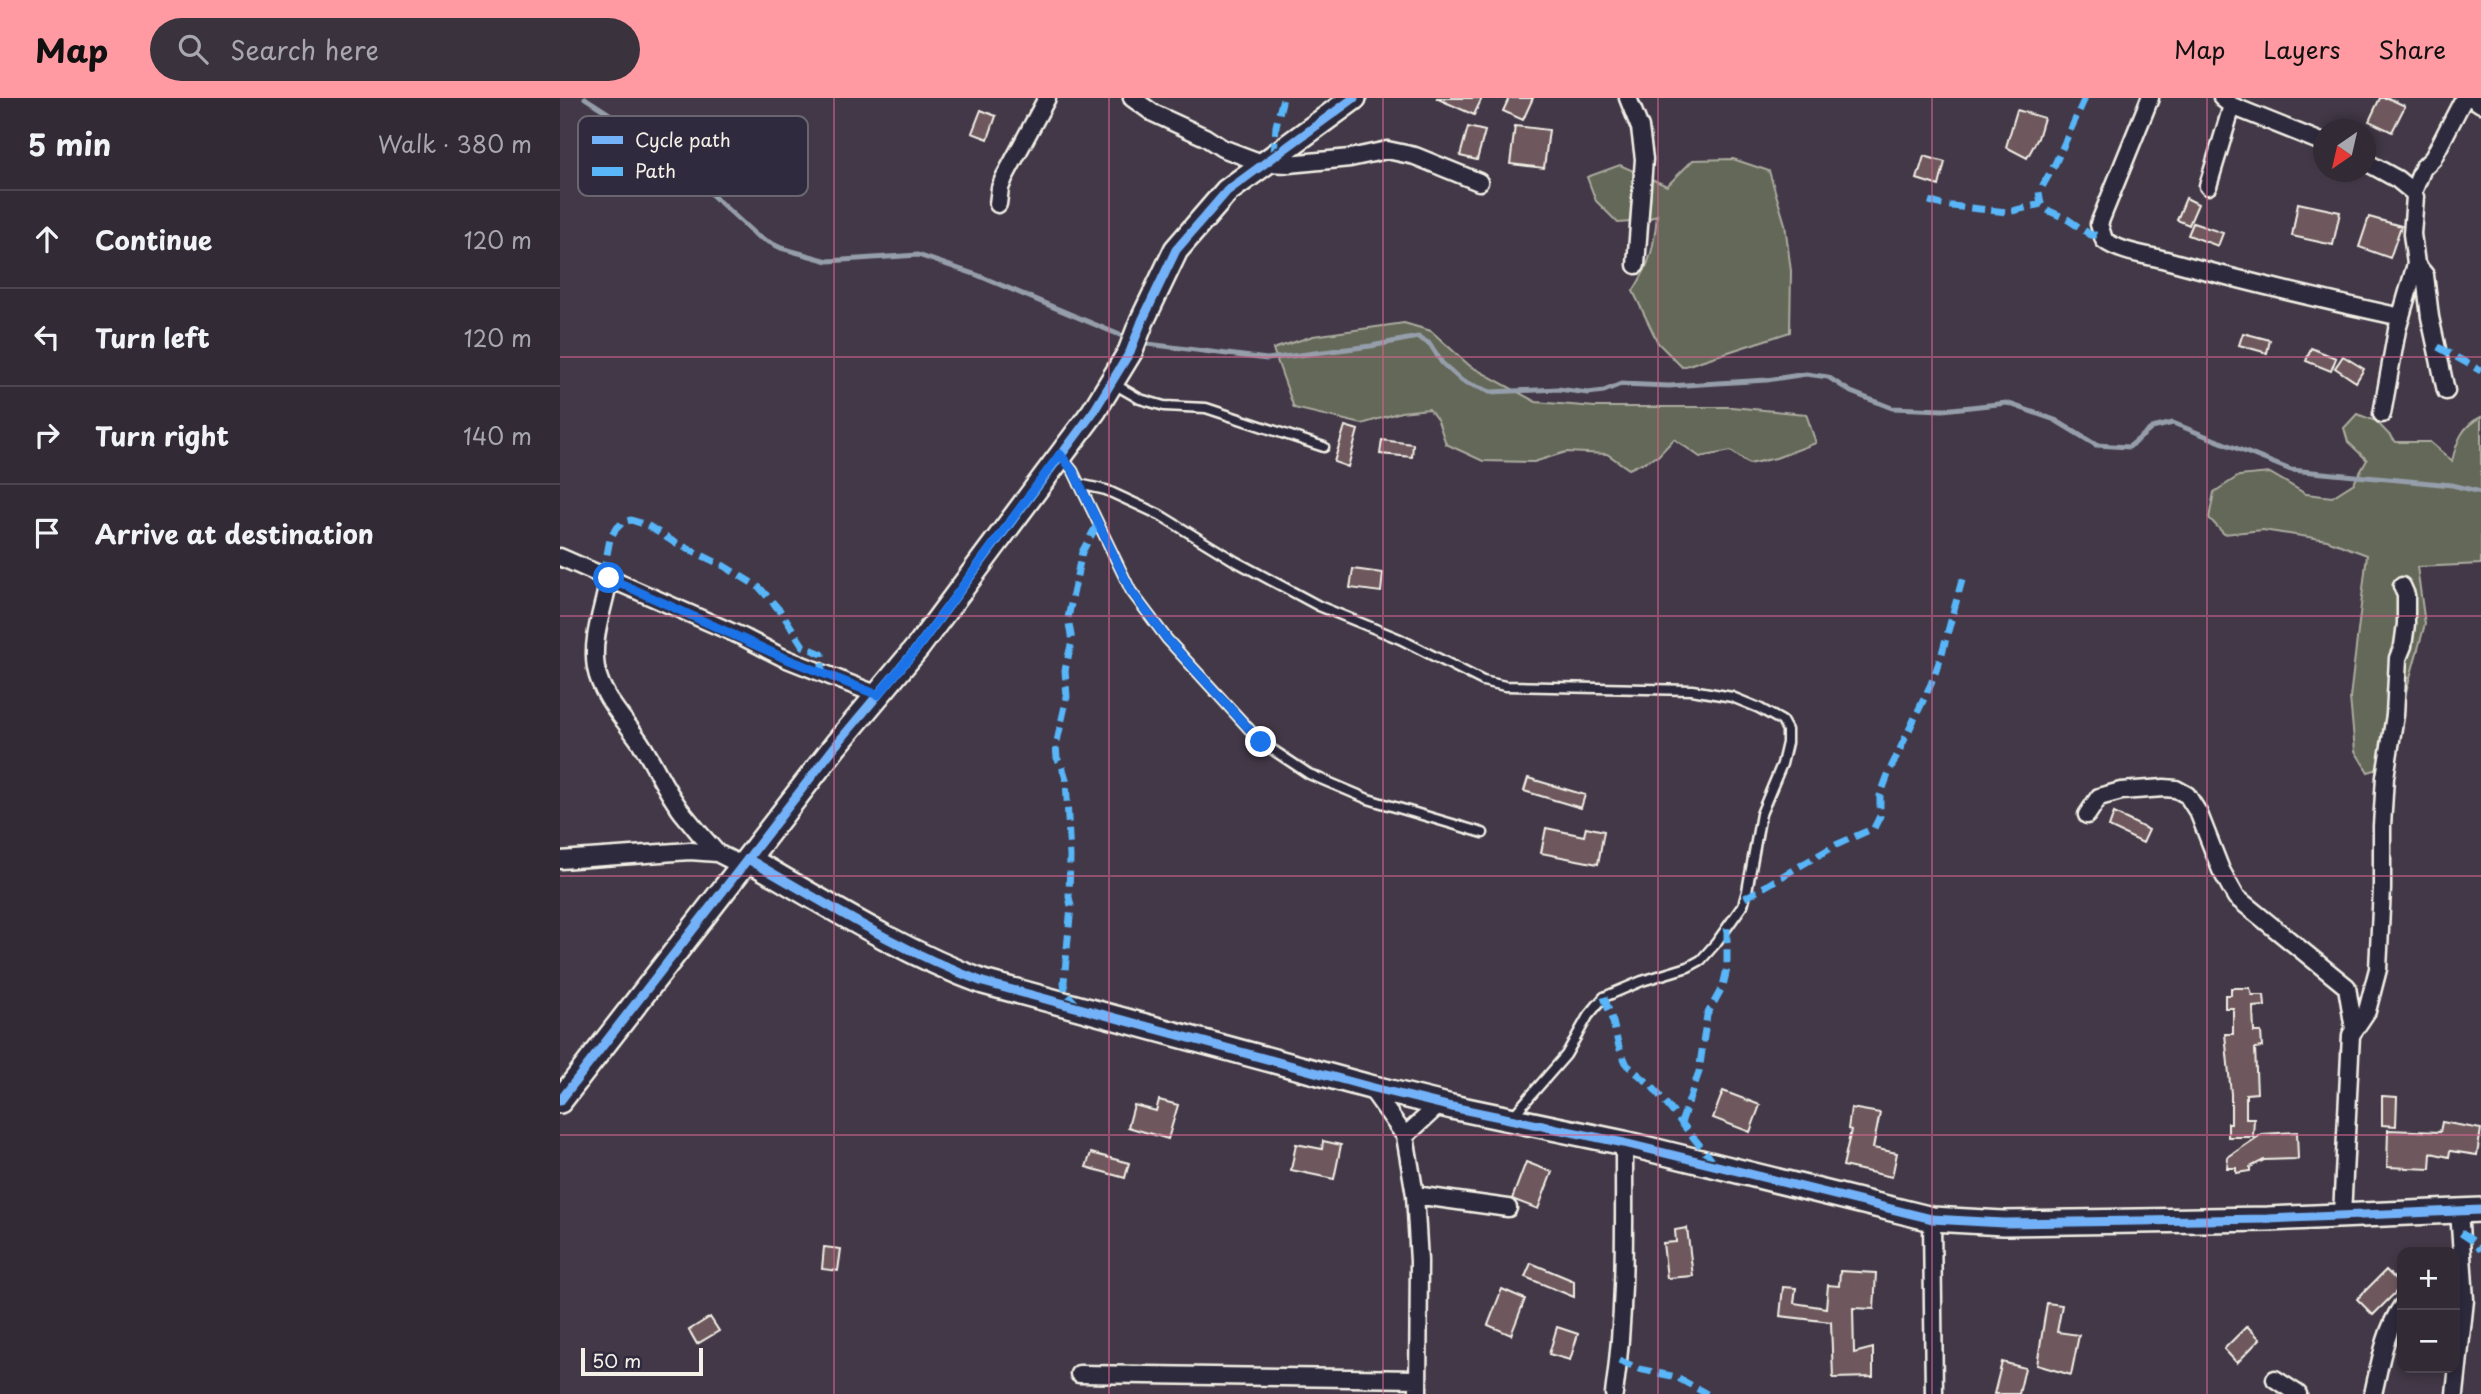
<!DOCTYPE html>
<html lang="en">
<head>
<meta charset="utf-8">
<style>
  body { margin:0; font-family:"Playpen Sans",sans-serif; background:#3a323d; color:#f1f3f6 }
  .controls { position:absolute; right:21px; bottom:21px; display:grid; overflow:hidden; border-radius:14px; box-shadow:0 4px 10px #0003 }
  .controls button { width:63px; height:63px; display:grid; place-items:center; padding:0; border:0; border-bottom:2px solid #4d4650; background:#322a35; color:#f1f3f6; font:35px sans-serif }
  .compass { position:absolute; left:1753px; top:21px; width:63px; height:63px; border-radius:50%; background:#322a35; box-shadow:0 4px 10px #0003; rotate:214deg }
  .scale { position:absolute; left:21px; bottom:18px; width:122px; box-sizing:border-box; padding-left:7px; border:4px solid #f4f1e8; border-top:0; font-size:19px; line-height:24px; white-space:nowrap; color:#f4f1e8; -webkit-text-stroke:5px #2f2a3d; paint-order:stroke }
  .stop { position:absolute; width:21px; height:21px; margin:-16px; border:5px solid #1a73e8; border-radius:50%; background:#fff }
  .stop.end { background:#1a73e8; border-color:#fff; box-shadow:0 2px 7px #0008 }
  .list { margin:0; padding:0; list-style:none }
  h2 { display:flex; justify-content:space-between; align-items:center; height:91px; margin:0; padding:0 28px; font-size:30px }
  h2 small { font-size:23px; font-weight:400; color:#a8a7ad }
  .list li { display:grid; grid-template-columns:46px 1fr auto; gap:21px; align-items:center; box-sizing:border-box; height:98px; padding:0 28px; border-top:2px solid #4d4650 }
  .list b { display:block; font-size:26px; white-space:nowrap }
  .list em { font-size:23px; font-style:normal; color:#a8a7ad }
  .icon { flex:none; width:38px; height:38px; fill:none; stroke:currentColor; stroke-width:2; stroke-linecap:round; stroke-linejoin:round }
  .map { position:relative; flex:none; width:1921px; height:1296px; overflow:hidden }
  header { display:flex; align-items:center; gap:42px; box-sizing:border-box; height:98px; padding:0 35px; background:#ff9aa2; color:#111 }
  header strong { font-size:33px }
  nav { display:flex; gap:38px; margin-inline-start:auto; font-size:24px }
  .search { width:490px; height:63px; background:#3a323d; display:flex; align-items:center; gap:18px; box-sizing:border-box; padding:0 24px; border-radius:38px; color:#a8a7ad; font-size:26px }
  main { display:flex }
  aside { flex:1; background:#322a35 }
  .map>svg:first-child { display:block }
</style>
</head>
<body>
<header>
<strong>Map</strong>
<div class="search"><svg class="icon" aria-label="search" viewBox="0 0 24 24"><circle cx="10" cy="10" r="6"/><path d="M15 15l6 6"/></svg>Search here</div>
<nav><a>Map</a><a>Layers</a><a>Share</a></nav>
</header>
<main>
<aside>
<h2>5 min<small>Walk · 380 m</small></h2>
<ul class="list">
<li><svg class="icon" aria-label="ahead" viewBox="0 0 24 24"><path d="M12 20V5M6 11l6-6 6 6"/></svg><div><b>Continue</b></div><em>120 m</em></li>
<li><svg class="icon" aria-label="left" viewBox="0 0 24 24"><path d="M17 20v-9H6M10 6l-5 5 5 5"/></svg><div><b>Turn left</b></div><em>120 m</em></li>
<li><svg class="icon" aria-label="right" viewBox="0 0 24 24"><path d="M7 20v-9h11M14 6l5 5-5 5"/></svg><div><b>Turn right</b></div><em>140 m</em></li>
<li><svg class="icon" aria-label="arrive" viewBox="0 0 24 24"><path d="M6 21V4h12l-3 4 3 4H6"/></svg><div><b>Arrive at destination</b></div></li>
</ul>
</aside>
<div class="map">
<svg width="1921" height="1296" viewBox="0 0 1921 1296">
  <rect width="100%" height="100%" fill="#423847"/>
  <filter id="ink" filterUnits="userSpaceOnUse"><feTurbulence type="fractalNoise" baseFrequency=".0143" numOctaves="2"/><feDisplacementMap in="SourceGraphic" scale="14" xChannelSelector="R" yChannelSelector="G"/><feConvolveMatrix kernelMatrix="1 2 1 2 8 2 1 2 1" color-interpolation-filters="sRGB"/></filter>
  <g filter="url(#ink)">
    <path fill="#646758" stroke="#acaca0" stroke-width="2" d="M1173,61l36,12 16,53 6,47 -1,61 -108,35 -24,-24 -25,-52c18,-28 21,-44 24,-76l-13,6 -26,2 -22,-22 -9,-24 33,-12 47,21 26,-26z
      M844,225l27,8 39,35 66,36 59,5h136l75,7 10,29 -40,15 -27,6 -18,-13 -31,6 -26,-18 -16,17 -29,13 -22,-15 -41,-2 -32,10 -51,-1 -37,-17 -8,-23 -9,-12 -28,3 -39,12 -68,-16 -21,-59 40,-13z
      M1797,316l19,7 20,21h34l22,19c5,-20 10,-35 29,-44v147l-64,3 8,57 -40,143 -17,5 -13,-21 -5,-53 17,-143 -40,-15 -64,-10 -39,4 -15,-16 5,-26 25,-16 31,-3 36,21 26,3 22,-14 13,-23 -19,-18 -4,-14z"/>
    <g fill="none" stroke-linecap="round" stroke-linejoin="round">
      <path stroke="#959eaa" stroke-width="5" d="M25,0l71,46 101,92 24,12 47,13 90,-6 59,20 150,63
        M580,245l127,16 104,-13 47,-9 12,7 12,19 20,18 29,11 67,-3 30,4 16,-2 17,-7 48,2 98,-6 39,-6 22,3 23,15 41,16 51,2 64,-7 48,17 41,25 33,2 23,-19 21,-5 118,47 161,15 29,7"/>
    </g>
    <path fill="#6e585d" stroke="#f4f1e8" stroke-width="2" d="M876,0h46l-8,17z
      M949,0h24l-10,22 -20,-9z
      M1820,0h8l17,8 -13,26 -23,-11z
      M421,12l15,6 -8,23 -16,-6z
      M1457,12l27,8 -6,20 -11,20 -21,-11z
      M955,28l34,4 -5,38 -34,-4z
      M908,29l17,4 -8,29 -17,-4z
      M1364,58l21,6 -6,24 -22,-7z
      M1626,100l12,6 -9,21 -12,-5z
      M1738,105l42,9 -7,33 -41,-9z
      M1809,119l32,9 -11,32 -31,-11z
      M1633,125l30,10 -5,13 -30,-11z
      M1683,235l27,7 -3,13 -28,-8z
      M1751,250l25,10 -5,13 -25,-10z
      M1783,258l21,13 -8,13 -21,-14z
      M785,328l13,4 -10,37 -14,-5z
      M822,342l31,4 -1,13 -32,-3z
      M793,471l30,4 -2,19 -31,-4z
      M968,680l57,17 -4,13 -57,-17z
      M1554,715l35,17 -6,13 -34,-16z
      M1026,729l18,4 -6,33 -57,-11 5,-25 38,8z
      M1671,890h19l2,7h12l1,11 -12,1 1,25h7l1,15 -7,1 2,45 -11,1v24h8l-1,19h-25v-14h3v-29l-6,-60h8v-26h-8v-13h6z
      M1163,993l37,14 -10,27 -37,-14z
      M1822,998l15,1 -1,29 -14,-1z
      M599,1002l19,5 -10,34 -40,-12 6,-22 22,6z
      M1291,1010l29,5 -7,35 24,5 -5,24 -49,-11 8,-36 -3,-1z
      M1882,1024l39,7 -4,26 -27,-4 -1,6 -18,-4 -1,16 -43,-2 1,-37 52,2z
      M1737,1034l1,27 -34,1 -14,7v4l-14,2v-5h-9l1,-11 34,-23z
      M763,1043l18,4 -7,34 -43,-9 5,-26 26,5z
      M531,1055l38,10 -4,15 -39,-11z
      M966,1064l26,10 -14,37 -26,-10z
      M1127,1130l6,48 -26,2 -4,-35 13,-1 -1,-12z
      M264,1149l17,2 -3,22 -16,-2z
      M971,1165l43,18v16l-49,-20z
      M1826,1172l16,16 -29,29 -16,-16z
      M1280,1173l36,2 -2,36 -21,-1 1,45 19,-5v29l-40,1 -2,-56 -51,-6 3,-29 13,1 -2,15 32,5 2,-23 11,1z
      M942,1191l23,10 -14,36 -23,-10z
      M1487,1205l15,2 -5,27 22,3 -8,40 -34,-10z
      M150,1219l9,14 -22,13 -8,-14z
      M1687,1228l13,13 -23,24 -13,-14z
      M997,1229l21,7 -8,26 -21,-6z
      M1442,1264l23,6 -6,26h-25z"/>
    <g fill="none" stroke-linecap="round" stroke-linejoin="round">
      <g stroke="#f4f1e8" stroke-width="13">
        <path id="lane" d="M554,286l26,15 24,7 42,2 118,39
          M502,359l11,14 58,120 36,48 94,103 48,32 59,25 115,34
          M519,386l27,6 54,25 75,46 84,45 81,33 83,42 22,5 187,4 40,7 27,11 23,13 5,9v13l-5,21 -21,50 -14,77 -4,14 -27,38 -15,17 -13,7 -46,14 -38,16 -16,19 -22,39 -54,62"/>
      </g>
      <g stroke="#f4f1e8" stroke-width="21">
        <path id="street" d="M572,0l21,15 52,24 17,11 40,15 27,1 61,-6 37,-8 28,6 64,26
          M1068,0l12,30 4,31 -8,106
          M1590,0l-51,126 5,16c15,12 43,15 62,20 77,21 156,40 235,57
          M1662,0l10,8 92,37
          M1912,0l9,6
          M1806,64l31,17 16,13 10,-24 10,-10 31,-60
          M1648,88l24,-80
          M438,106l2,-16 4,-10 43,-80
          M1856,166l9,11 5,42 16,74
          M1822,316l15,-84 19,-66 -4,-30 3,-37 -2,-5
          M0,459l183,80 39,20 96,38
          M49,480c-5,30 -18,59 -13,90 5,28 29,52 44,74 15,23 25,48 42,70 11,14 23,28 35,41
          M1527,717l12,-18 22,-6 43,-3 12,1 11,6 12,19 22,56 15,27 111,90 7,42
          M0,762l130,-9 27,2 26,13
          M810,989l35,49 10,59 4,66 -1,133
          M845,1038l35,-32
          M855,1097l93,13
          M1782,1117l9,-180 16,-24 11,-42 4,-80v-63l3,-49 10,-62 3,-57 5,-12 3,-22v-29l-4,-9
          M1372,1121l2,175
          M519,1276l339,5
          M1715,1281l23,15
          M1054,1296c12,-83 10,-167 10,-251
          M1813,1296c7,-30 12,-63 29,-88
          M1895,1296l10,-94 -6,-90"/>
      </g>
      <g stroke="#f4f1e8" stroke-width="28">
        <path id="secondary" d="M188,761c77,44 152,92 235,123l387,105 82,20 172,36 308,76 71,4 265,-4 213,-9
          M0,1003l276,-356 82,-98 176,-236 36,-59 12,-31 34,-71 51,-59 127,-93"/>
      </g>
      <use href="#lane" stroke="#2f2a3d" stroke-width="8"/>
      <use href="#street" stroke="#2f2a3d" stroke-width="16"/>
      <use href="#secondary" stroke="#2f2a3d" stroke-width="23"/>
      <path stroke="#59b6f9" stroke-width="7" stroke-dasharray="14 7" stroke-linecap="butt" d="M1525,0l-30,66 -16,28 2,12 6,6 20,9 24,16h10
        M714,57l2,-29 7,-28
        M1369,103l13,4 66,7 33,-8
        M1878,249l43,24
        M43,477l7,-36 5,-9 8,-8 8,-2 16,5 25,16 52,25 36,22 22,25 21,33 19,8v19
        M1185,800l91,-53 38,-17 6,-12v-20l9,-24 42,-88 10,-27 23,-84
        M1044,899l9,25 6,25 8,18 24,20 63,78
        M518,908l-13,-14 -1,-10 7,-76 -2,-9 1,-40 -4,-78 -4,-13 -5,-8 -1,-12 11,-49 -2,-27 7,-29 -4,-23 14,-66 16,-29
        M1121,1025l18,-51 8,-57 16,-29 4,-17v-42
        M1901,1135l12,8 8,9
        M1059,1262l20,9 37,8 31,17"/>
      <g stroke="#2f2a3d" stroke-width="13">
        <path id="cycleway" d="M188,761c77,44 152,92 235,123l387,105 82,20 172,36 308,76 71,4 265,-4 213,-9
          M0,1003l276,-356 82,-98 176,-236 36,-59 12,-31 34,-71 51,-59 127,-93"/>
      </g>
      <use href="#cycleway" stroke="#73b2f8" stroke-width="9"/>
    </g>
  </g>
  <g fill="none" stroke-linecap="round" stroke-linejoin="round" filter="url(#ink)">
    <path stroke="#1a73e8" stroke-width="9" d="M49,480l173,79 96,38 40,-48 142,-193 13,17 58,120 36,48 94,103"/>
  </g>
  <path fill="none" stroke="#d4648c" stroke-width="2" stroke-opacity="0.55" d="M274,0v1296M549,0v1296M823,0v1296M1098,0v1296M1372,0v1296M1647,0v1296M0,259h1921M0,518h1921M0,778h1921M0,1037h1921"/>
  <rect x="18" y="18" width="230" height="80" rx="10" fill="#2f2a3d" stroke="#6a6670" stroke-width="2"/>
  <rect x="32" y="38" width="31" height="8" fill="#73b2f8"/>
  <rect x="32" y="69" width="31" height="9" fill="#59b6f9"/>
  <g font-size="19" fill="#f4f1e8">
    <text x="75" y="49">Cycle path</text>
    <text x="75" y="80">Path</text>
  </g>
</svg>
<div class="controls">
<button>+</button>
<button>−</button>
</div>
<svg class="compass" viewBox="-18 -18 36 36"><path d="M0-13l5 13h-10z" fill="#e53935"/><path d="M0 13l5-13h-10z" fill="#a8a7ad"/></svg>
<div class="scale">50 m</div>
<div class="stop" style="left:49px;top:480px"></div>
<div class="stop end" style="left:701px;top:644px"></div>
</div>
</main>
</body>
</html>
